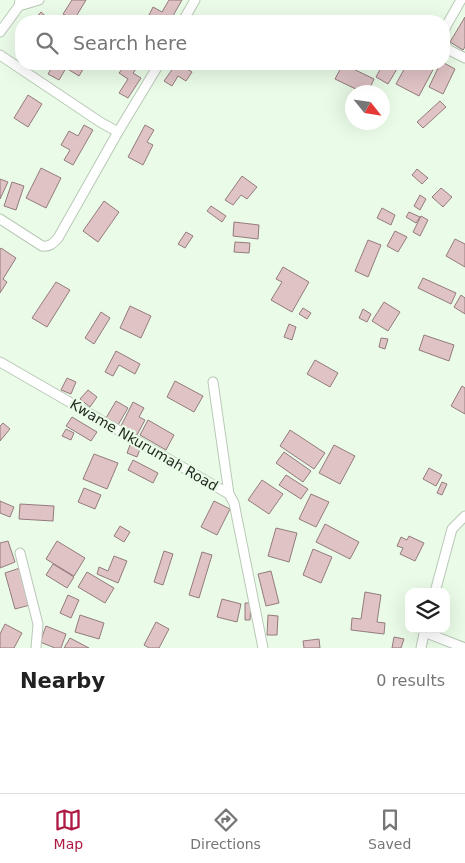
<!DOCTYPE html>
<html lang="en">
<head>
<meta charset="utf-8">
<style>
  body { margin:0; font-family:"DejaVu Sans",sans-serif; background:#f6f6f6; color:#222 }
  .controls { position:absolute; right:15px; bottom:15px; display:grid; overflow:hidden; border-radius:10px; box-shadow:0 5px 20px #0002 }
  .controls button { width:45px; height:45px; display:grid; place-items:center; padding:0; border:0; border-bottom:1px solid #e0e0e0; background:#fff; color:#222; font:25px sans-serif }
  .compass { position:absolute; left:345px; top:85px; width:45px; height:45px; border-radius:50%; background:#fff; box-shadow:0 5px 20px #0002; rotate:120deg }
  .list { margin:0; padding:0; list-style:none }
  h2 { display:flex; justify-content:space-between; align-items:center; height:65px; margin:0; padding:0 20px; font-size:21px }
  h2 small { font-size:16px; font-weight:400; color:#767676 }
  .icon { flex:none; width:28px; height:28px; fill:none; stroke:currentColor; stroke-width:2; stroke-linecap:round; stroke-linejoin:round }
  .map { position:relative; flex:none; width:465px; height:648px; overflow:hidden }
  .search { position:absolute; background:#fff; box-shadow:0 5px 20px #0002; left:15px; right:15px; top:15px; height:55px; display:flex; align-items:center; gap:12px; box-sizing:border-box; padding:0 18px; border-radius:20px; color:#767676; font-size:19px }
  .sheet { height:145px; background:#fff }
  nav { display:flex; justify-content:space-around; align-items:center; box-sizing:border-box; height:70px; border-top:1px solid #e0e0e0; background:#fff; font-size:14px; color:#767676 }
  nav a { display:grid; justify-items:center; gap:2px }
  nav .on { color:#ae1a43 }
  .map>svg:first-child { display:block }
</style>
</head>
<body>
<div class="map">
<svg width="465" height="648" viewBox="0 0 465 648">
  <rect width="100%" height="100%" fill="#eafce8"/>
  <path fill="#dfc3c5" stroke="#947b7d" d="M72,0h14l-12,20 -11,-6z
    M169,0h13l-12,21h-24l7,-14 9,5z
    M41,12l10,9h-18z
    M465,17v30l-2,3 -13,-8z
    M444,63l11,6 -12,25 -14,-7 11,-23h4z
    M54,64h27l4,2 -6,10 -13,-8 -7,12 -11,-6z
    M126,64h14l-7,9 8,5 -13,20 -9,-5 9,-14 -9,-6z
    M176,64h10l-2,3 8,5 -6,9 -8,-5 -6,10 -8,-5z
    M343,64l31,15 -6,13h-6l-27,-13z
    M383,64h17l-12,20 -12,-7z
    M407,64h25l3,2 -16,30 -23,-12z
    M28,95l14,9 -14,23 -14,-9z
    M440,101l6,6 -23,21 -6,-6z
    M84,125l9,5 -20,35 -9,-5 6,-10 -9,-5 8,-14 9,5z
    M145,125l9,5 -7,12 6,3 -10,20 -15,-8z
    M41,168l20,10 -15,30 -20,-10z
    M417,169l11,9 -6,6 -10,-9z
    M242,176l15,11 -10,12 -6,-4 -8,10 -8,-5z
    M0,179l8,3 -8,17z
    M12,182l12,4 -8,24 -12,-4z
    M441,188l11,9 -9,10 -11,-10z
    M420,195l6,4 -6,11 -6,-4z
    M104,201l15,11 -21,30 -15,-11z
    M211,206l15,10 -4,6 -15,-11z
    M382,208l13,7 -4,10 -14,-7z
    M409,212l11,5 -4,6 -10,-6z
    M421,216l7,4 -8,16 -7,-4z
    M234,222l25,3 -1,14 -25,-3z
    M395,231l12,6 -9,15 -11,-6z
    M186,232l7,4 -8,12 -7,-4z
    M455,239l10,5v23l-19,-11z
    M368,240l13,5 -13,32 -13,-6z
    M235,242l15,1 -1,10 -15,-1z
    M1,248l15,10 -13,21 4,3 -7,11v-43z
    M283,267l26,15 -17,30 -21,-12 11,-18 -6,-3z
    M423,278l33,15 -5,11 -33,-16z
    M56,282l14,8 -23,37 -15,-9z
    M461,295l4,3v16l-11,-7z
    M384,302l16,10 -12,19 -16,-10z
    M130,306l21,10 -10,22 -21,-10z
    M303,308l8,5 -4,6 -8,-5z
    M363,309l8,5 -4,8 -8,-4z
    M101,312l9,6 -16,26 -9,-6z
    M289,324l7,3 -4,13 -8,-3z
    M424,335l30,10 -5,16 -30,-11z
    M381,338l7,1 -3,10 -6,-2z
    M116,351l24,13 -5,10 -16,-9 -6,11 -8,-4z
    M315,360l23,13 -8,14 -23,-13z
    M67,378l9,4 -5,12 -10,-4z
    M175,381l28,15 -9,16 -27,-15z
    M462,386l3,2v26l-14,-8z
    M88,390l9,7 -7,10 -10,-8z
    M116,401l12,7 -10,17 -12,-7z
    M133,402l11,6 -5,9 6,3 -8,15 -16,-9z
    M72,417l25,15 -6,9 -25,-15z
    M148,420l26,15 -8,15 -26,-15z
    M3,423l7,6 -10,12v-15z
    M66,429l8,4 -3,7 -9,-4z
    M290,430l35,23 -11,16 -34,-23z
    M130,445l10,4 -3,8 -10,-4z
    M334,445l21,11 -15,28 -21,-11z
    M284,452l27,19 -8,11 -27,-19z
    M94,454l24,9 -11,26 -24,-10z
    M133,460l25,13 -5,10 -25,-13z
    M429,468l13,7 -6,11 -13,-7z
    M286,475l22,14 -7,10 -22,-14z
    M262,480l21,14 -14,20 -21,-14z
    M442,482l5,2 -5,11 -5,-2z
    M84,488l17,7 -6,14 -17,-7z
    M311,494l18,8 -13,25 -17,-8z
    M0,501l14,6 -4,10 -10,-4z
    M214,501l16,8 -13,26 -16,-8z
    M20,504l34,2 -1,15 -34,-2z
    M325,524l34,18 -9,17 -34,-17z
    M120,526l10,6 -6,10 -10,-6z
    M276,528l21,5 -8,29 -21,-6z
    M409,536l15,7 -9,18 -15,-7 3,-6 -6,-2 4,-9 6,3z
    M8,541l7,21 -15,6v-25z
    M57,541l28,17 -11,18 -28,-17z
    M313,549l19,8 -11,26 -18,-8z
    M164,551l9,3 -10,31 -9,-3z
    M202,552l10,3 -13,43 -10,-3z
    M114,556l13,5 -9,22 -21,-9 2,-7 9,4z
    M53,564l21,13 -7,11 -21,-13z
    M20,568l10,37 -15,4 -10,-36z
    M271,571l8,32 -13,3 -8,-32z
    M87,572l27,16 -9,15 -27,-16z
    M365,592l16,3 -4,27 8,1 -1,11 -33,-4 1,-12 9,1z
    M68,595l11,5 -8,18 -11,-5z
    M222,599l19,5 -4,18 -20,-5z
    M245,603h6l-1,17h-5z
    M80,615l24,8 -5,16 -24,-7z
    M268,615l10,1 -1,19h-10z
    M156,622l13,7 -10,19h-10l-5,-3z
    M5,624l17,9 -8,15h-14v-14z
    M46,626l20,8 -5,14h-6l-15,-6z
    M394,637l10,2 -3,9h-9z
    M70,638l19,10h-25z
    M319,639l1,9h-16l-1,-7z"/>
  <g fill="none" stroke-linecap="round" stroke-linejoin="round">
    <g stroke="#b8c8b6" stroke-width="11">
      <path id="street" d="M19,6l20,-6
        M183,21l12,-21
        M0,32l19,-26 1,-6
        M444,41l1,-13 16,-28
        M444,43l5,7 16,8
        M0,55l100,67 18,10
        M0,219l42,27c7,1 11,-2 16,-8l60,-106 41,-68
        M0,362l229,132 5,9 29,145
        M213,382l16,112
        M20,553l18,71 -2,24
        M435,592l17,-63 13,-13
        M424,632l41,16
        M421,648l4,-19"/>
    </g>
    <use href="#street" stroke="#fff" stroke-width="9"/>
  </g>
  <g text-anchor="middle" dominant-baseline="central" stroke-width="4.5" stroke-linejoin="round" paint-order="stroke">
    <g font-size="14" fill="#1f261f" stroke="#eafce8">
      <text transform="translate(144 445) rotate(30)">Kwame Nkurumah Road</text>
    </g>
  </g>
</svg>
<div class="controls">
<button><svg class="icon" aria-label="layers" viewBox="0 0 24 24"><path d="M12 4l9 5-9 5-9-5zM3 14l9 5 9-5"/></svg></button>
</div>
<svg class="compass" viewBox="-18 -18 36 36"><path d="M0-13l5 13h-10z" fill="#e53935"/><path d="M0 13l5-13h-10z" fill="#767676"/></svg>
<div class="search"><svg class="icon" aria-label="search" viewBox="0 0 24 24"><circle cx="10" cy="10" r="6"/><path d="M15 15l6 6"/></svg>Search here</div>
</div>
<section class="sheet">
<h2>Nearby<small>0 results</small></h2>
<ul class="list">
</ul>
</section>
<nav>
<a class="on"><svg class="icon" aria-label="map" viewBox="0 0 24 24"><path d="M3 6l6-2 6 2 6-2v14l-6 2-6-2-6 2zM9 4v14M15 6v14"/></svg>Map</a>
<a><svg class="icon" aria-label="directions" viewBox="0 0 24 24"><path d="M12 3l9 9-9 9-9-9zM9 14v-3h6M13 9l2 2-2 2"/></svg>Directions</a>
<a><svg class="icon" aria-label="saved" viewBox="0 0 24 24"><path d="M7 4h10v16l-5-4-5 4z"/></svg>Saved</a>
</nav>
</body>
</html>
